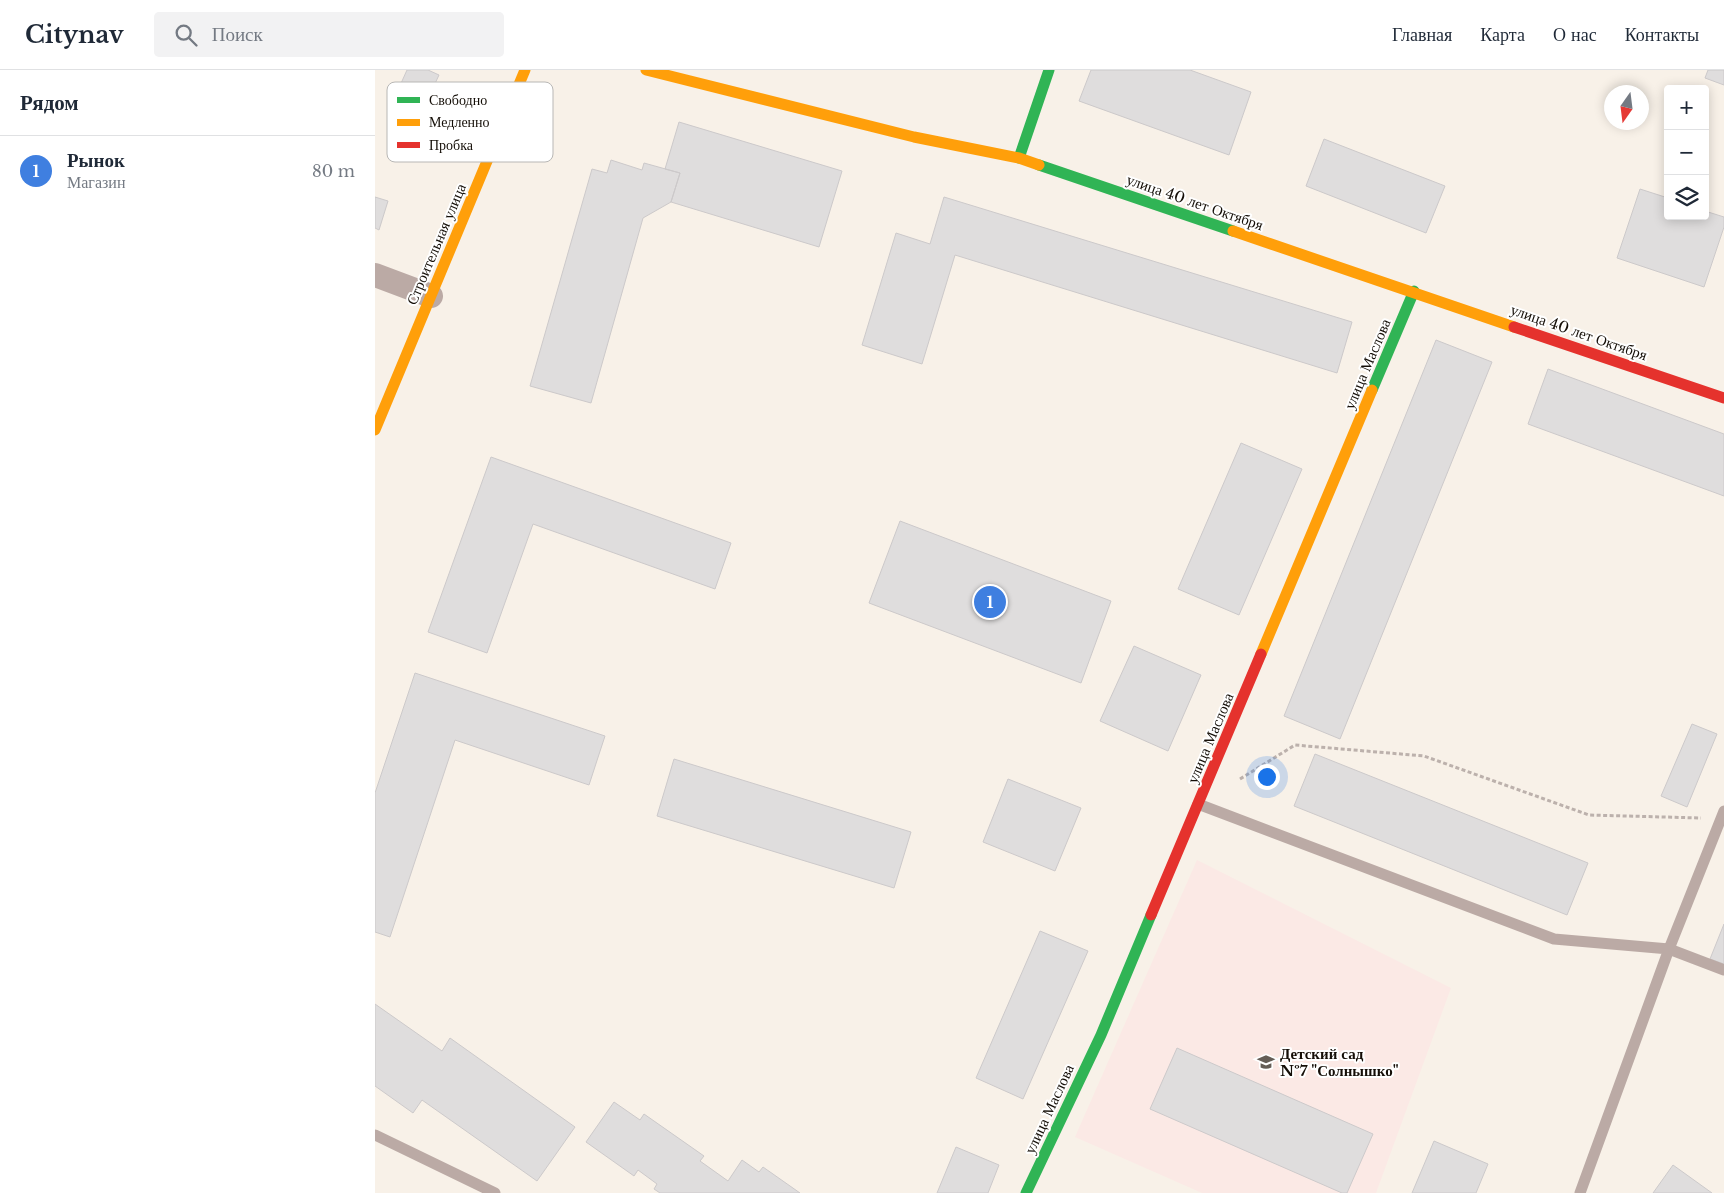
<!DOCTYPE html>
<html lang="ru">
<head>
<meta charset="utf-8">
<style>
  body { margin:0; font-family:"Libre Baskerville",serif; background:#f2f2f3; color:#1f2937 }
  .controls { position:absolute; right:15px; top:15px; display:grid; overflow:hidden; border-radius:5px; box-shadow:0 2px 12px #0003 }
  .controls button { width:45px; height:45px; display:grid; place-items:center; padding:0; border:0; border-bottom:1px solid #e0e1e3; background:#fff; color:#1f2937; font:25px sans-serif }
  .compass { position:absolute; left:1229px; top:15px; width:45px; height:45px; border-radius:50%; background:#fff; box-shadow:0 2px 12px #0003; rotate:194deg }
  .you { position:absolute; left:891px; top:706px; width:18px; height:18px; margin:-12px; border:4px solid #fff; border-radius:50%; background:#1a73e8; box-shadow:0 0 0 8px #1a73e833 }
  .badge { display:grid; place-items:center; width:32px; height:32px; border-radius:50%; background:#645d56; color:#fff; font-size:16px; font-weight:700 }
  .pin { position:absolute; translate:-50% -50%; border:2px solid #fff; box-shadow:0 1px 5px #0006 }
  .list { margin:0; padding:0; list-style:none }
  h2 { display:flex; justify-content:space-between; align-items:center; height:65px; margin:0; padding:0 20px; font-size:21px }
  h2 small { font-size:16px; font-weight:400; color:#747a83 }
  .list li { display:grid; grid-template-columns:32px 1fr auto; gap:15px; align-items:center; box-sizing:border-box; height:70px; padding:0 20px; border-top:1px solid #e0e1e3 }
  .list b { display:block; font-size:19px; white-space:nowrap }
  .list p { margin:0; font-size:16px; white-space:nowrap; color:#747a83 }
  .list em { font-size:16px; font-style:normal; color:#747a83 }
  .icon { flex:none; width:28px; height:28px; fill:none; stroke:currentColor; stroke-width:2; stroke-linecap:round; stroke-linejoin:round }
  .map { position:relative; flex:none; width:1349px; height:1123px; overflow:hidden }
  header { display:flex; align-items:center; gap:30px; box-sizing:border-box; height:70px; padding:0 25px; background:#fff; border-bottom:1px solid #e0e1e3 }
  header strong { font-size:24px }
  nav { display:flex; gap:28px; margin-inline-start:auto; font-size:18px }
  .search { width:350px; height:45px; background:#f2f2f3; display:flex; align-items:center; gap:12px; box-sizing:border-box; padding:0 18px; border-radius:5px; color:#747a83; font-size:19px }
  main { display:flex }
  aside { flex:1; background:#fff }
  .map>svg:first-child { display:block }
</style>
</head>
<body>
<header>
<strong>Citynav</strong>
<div class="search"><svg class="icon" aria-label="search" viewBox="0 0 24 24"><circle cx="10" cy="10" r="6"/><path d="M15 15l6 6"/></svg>Поиск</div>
<nav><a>Главная</a><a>Карта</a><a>О нас</a><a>Контакты</a></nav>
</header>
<main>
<aside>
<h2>Рядом<small></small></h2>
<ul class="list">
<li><span class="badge" style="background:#3f7fe0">1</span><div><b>Рынок</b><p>Магазин</p></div><em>80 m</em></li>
</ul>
</aside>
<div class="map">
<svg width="1349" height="1123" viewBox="0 0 1349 1123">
  <rect width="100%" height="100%" fill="#f8f1e8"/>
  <path fill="#fbe9e5" d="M822,790l254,128 -75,205h-174l-127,-56z"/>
  <path fill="#dfdddd" stroke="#ccc9ca" d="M32,0h21l11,5 -13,28 -28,-13z
    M716,0h99l61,22 -22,63 -150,-54z
    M1333,0h16v15l-19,-7z
    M304,52l163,49 -23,76 -148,-45 9,-29 -15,-4z
    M949,69l121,47 -19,47 -120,-47z
    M236,90l31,10 2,-7 36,10 -9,29 -28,16 -52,185 -61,-17 62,-217 15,4z
    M1265,119l28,9v18h37v-5l19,6v10l-20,60 -87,-29z
    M0,127l13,4 -9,29 -4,-2z
    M569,127l408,125 -15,51 -382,-118 -33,109 -60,-19 34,-112 34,11z
    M1061,270l56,22 -152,377 -56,-23z
    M1173,299l176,65v62l-196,-72z
    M866,373l61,26 -63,146 -61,-26z
    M116,387l240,86 -16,46 -182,-65 -46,129 -59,-21z
    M525,451l211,80 -30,82 -212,-80z
    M759,576l67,29 -33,76 -68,-30z
    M40,603l190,63 -16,49 -134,-45 -65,197 -15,-5v-139z
    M1317,654l25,10 -30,73 -26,-11z
    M940,684l273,109 -21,52 -273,-109z
    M299,689l237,73 -17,56 -237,-72z
    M633,709l73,29 -26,63 -72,-29z
    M1349,854v40l-14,-5z
    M665,861l48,20 -65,148 -47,-21z
    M0,934l67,47 8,-13 125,89 -38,54 -115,-81 -9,13 -38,-27z
    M802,978l196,86 -26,59h-5l-192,-84z
    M239,1032l26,18 4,-6 60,42 -4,5 28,20 14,-21 17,12 4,-5 37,26h-140l-6,-4 3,-5 -19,-14 -4,6 -48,-34z
    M1059,1071l54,23 -12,29h-64z
    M581,1077l43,18 -11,28h-51z
    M1298,1095l39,28h-59z"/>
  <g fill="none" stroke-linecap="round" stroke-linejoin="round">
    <path stroke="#bcb1ac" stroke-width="3" stroke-dasharray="4 2.5" stroke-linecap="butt" d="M865,709l55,-34 129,11 165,59 112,3"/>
    <path stroke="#bbaaa5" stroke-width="11" d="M823,734l356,135 115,10 55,21
      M0,1065l120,58
      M1205,1123l89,-244 55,-138"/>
    <path stroke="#bbaaa5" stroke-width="24" d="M0,205l56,21"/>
    <path stroke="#30b455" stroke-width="11" d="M644,88l30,-88
      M664,95l194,66
      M997,320l42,-99
      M651,1123l75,-158 50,-120"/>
    <path stroke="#ff9f0a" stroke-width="11" d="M271,0l268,67 105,21 20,7
      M858,161l281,96
      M0,360l150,-360
      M886,584l111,-264"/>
    <path stroke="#e5322d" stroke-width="11" d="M1139,257l210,71
      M776,845l110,-261"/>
  </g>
  <defs>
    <g id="school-bare" transform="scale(1.35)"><path d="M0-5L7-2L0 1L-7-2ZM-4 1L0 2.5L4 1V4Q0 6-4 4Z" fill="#645d56" stroke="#fff" stroke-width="2.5" paint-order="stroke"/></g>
  </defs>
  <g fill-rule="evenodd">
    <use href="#school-bare" x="891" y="992"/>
  </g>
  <g text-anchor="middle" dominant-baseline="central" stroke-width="4" stroke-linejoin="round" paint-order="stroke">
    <g font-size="15" fill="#140e07" stroke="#fff">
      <text transform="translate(820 132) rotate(19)">улица 40 лет Октября</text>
      <text transform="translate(61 174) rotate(-67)">Строительная улица</text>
      <text transform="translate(1204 262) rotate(19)">улица 40 лет Октября</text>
      <text transform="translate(992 294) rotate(-67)">улица Маслова</text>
      <text transform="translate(835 668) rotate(-67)">улица Маслова</text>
      <text transform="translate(674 1039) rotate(-65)">улица Маслова</text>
    </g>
    <g font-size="15" font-weight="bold" fill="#140e07" stroke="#fff" text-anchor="start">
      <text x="905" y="983">Детский сад<tspan x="905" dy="17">№7 "Солнышко"</tspan></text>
    </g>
  </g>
  <rect x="12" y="12" width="166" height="80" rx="8" fill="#fff" stroke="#b8b7b5" stroke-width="1"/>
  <rect x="22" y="27" width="23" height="6" fill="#30b455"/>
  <rect x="22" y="49" width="23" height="7" fill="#ff9f0a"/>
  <rect x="22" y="72" width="23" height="6" fill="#e5322d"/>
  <g font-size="14" fill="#140e07">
    <text x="54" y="35">Свободно</text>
    <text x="54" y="57">Медленно</text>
    <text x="54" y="80">Пробка</text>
  </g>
</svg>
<div class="controls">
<button>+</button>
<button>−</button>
<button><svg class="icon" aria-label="layers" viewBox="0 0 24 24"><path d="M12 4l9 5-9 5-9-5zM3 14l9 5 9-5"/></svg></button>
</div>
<svg class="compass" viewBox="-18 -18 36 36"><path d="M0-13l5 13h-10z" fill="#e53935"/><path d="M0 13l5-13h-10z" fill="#747a83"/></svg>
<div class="you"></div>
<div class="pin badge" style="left:615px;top:532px;background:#3f7fe0">1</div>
</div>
</main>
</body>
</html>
